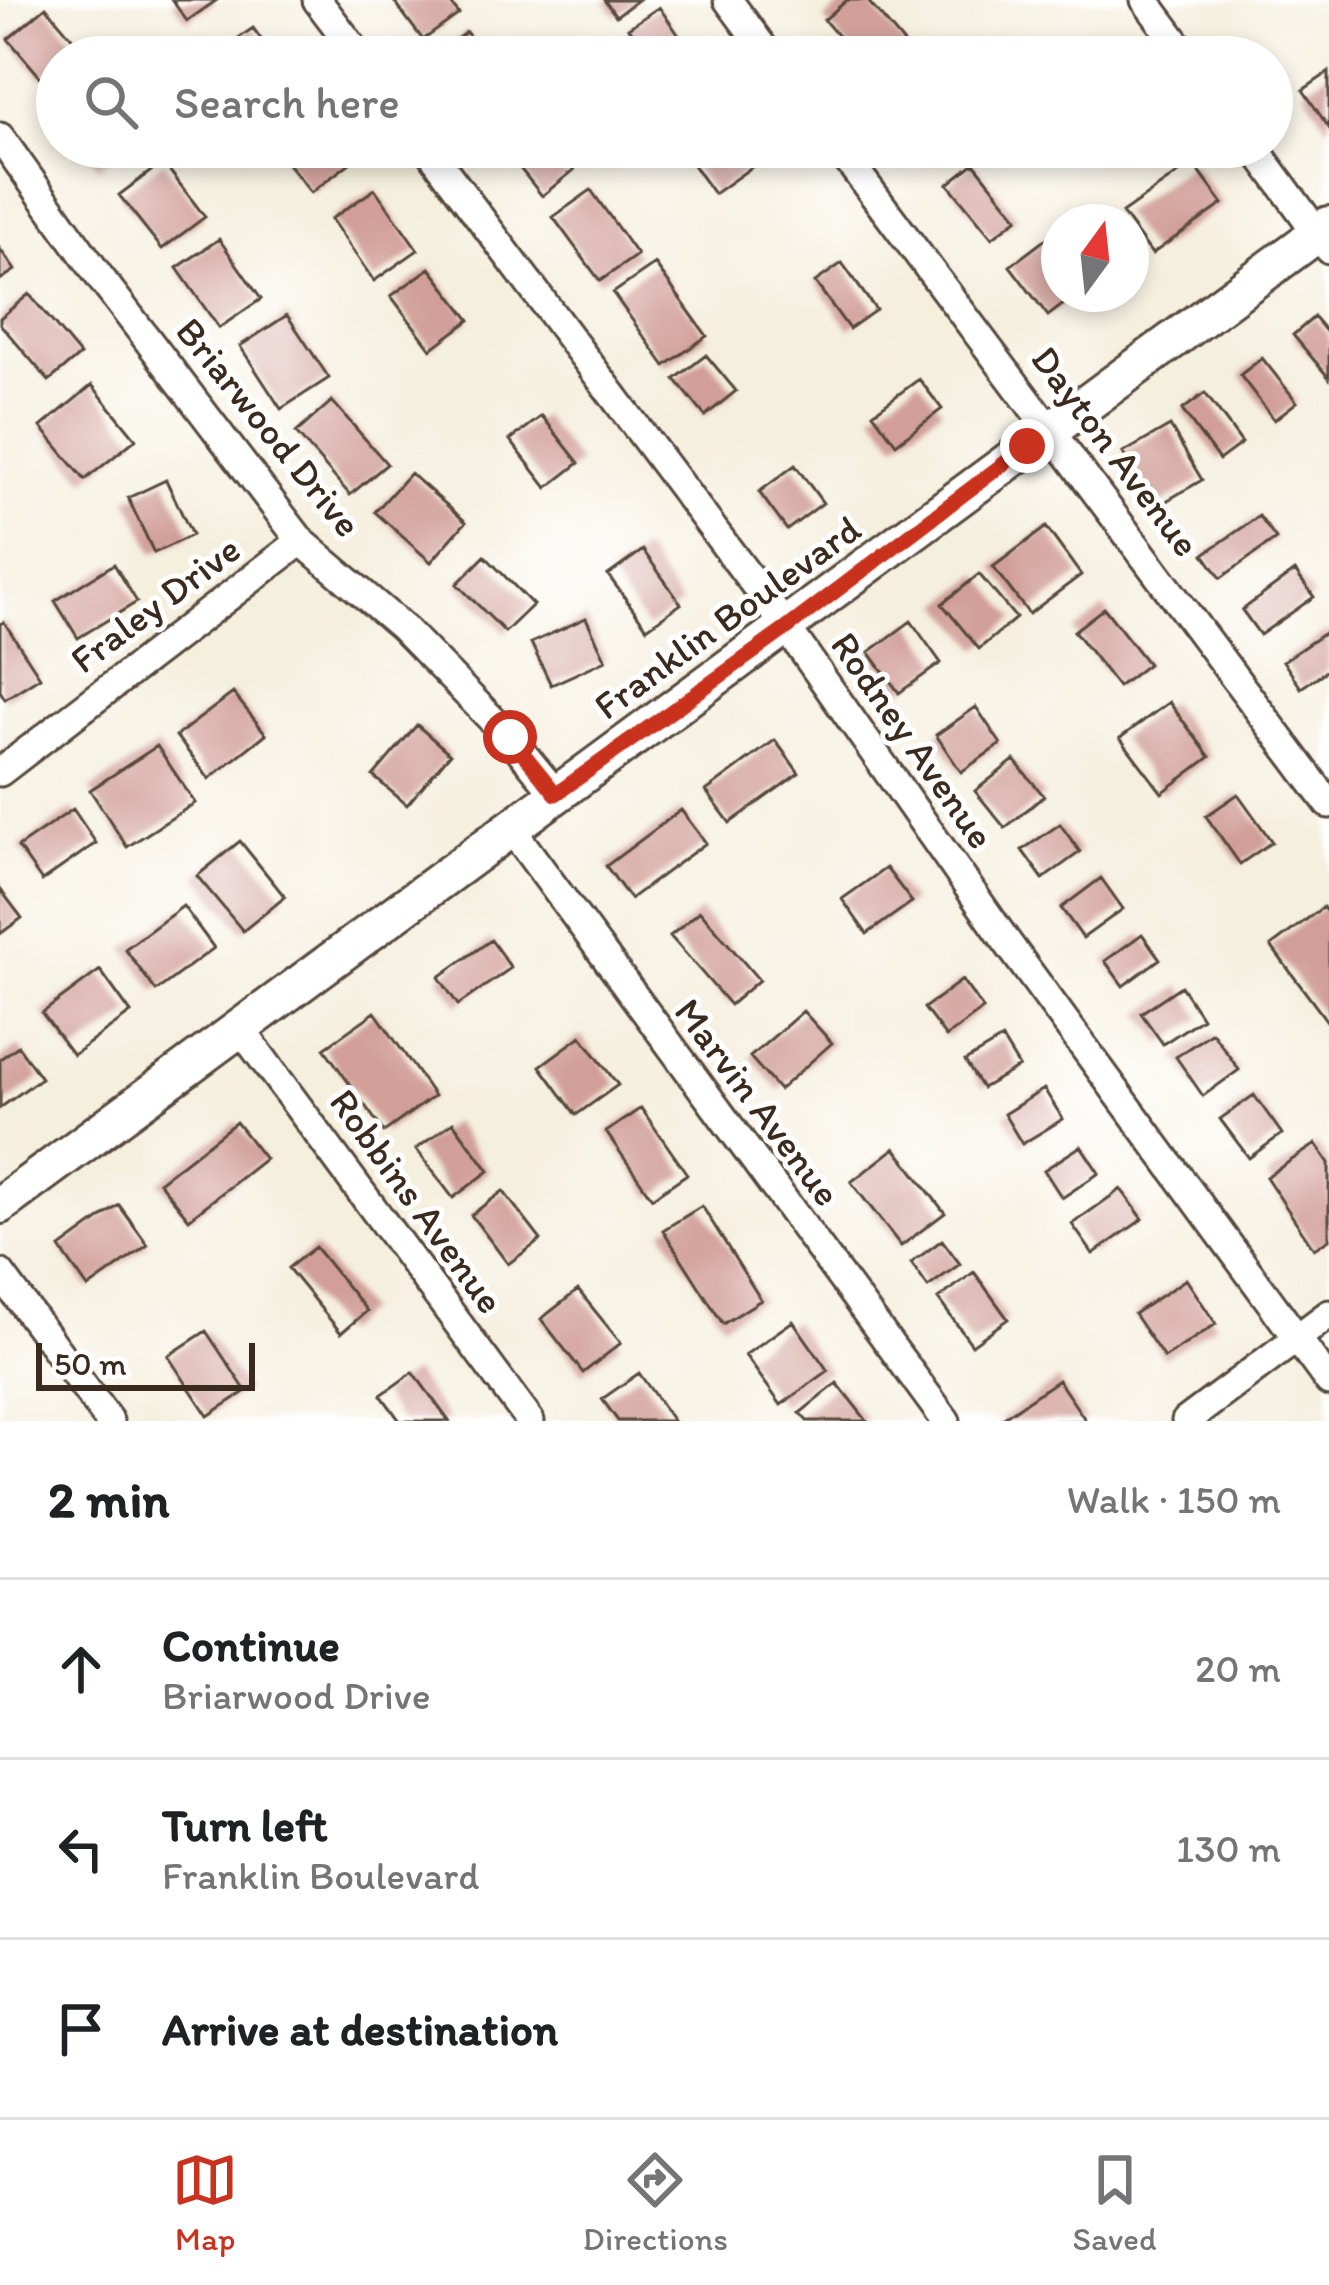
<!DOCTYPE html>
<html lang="en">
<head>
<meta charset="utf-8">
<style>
  body { margin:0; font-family:Itim,sans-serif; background:#f2f2f2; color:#202124 }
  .compass { position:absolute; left:1041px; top:204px; width:108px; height:108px; border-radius:50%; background:#fff; box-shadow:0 6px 18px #0003; rotate:15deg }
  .scale { position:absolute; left:36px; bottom:30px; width:219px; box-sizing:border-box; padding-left:12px; border:6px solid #3b2a1e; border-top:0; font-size:33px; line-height:42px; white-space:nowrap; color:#3b2a1e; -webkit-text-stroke:9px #fff; paint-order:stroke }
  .stop { position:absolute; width:36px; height:36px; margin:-27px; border:9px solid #c8321e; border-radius:50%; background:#fff }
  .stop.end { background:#c8321e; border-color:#fff; box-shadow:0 3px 12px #0008 }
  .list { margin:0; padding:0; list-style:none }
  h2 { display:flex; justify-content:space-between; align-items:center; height:156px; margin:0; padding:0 48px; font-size:51px }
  h2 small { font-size:39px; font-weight:400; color:#757577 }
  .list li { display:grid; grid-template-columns:78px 1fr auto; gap:36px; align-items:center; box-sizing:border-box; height:180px; padding:0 48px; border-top:3px solid #e0e0e0 }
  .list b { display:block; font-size:45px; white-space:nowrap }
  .list p { margin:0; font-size:39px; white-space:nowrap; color:#757577 }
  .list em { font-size:39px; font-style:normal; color:#757577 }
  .icon { flex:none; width:66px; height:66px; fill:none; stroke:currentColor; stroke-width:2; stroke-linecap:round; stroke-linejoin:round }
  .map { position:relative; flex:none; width:1329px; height:1421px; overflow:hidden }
  .search { position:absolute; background:#fff; box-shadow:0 6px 18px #0003; left:36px; right:36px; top:36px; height:132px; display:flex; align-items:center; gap:30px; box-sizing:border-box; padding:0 42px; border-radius:66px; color:#757577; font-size:45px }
  .sheet { height:696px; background:#fff }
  nav { display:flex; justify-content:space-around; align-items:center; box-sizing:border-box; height:168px; border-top:3px solid #e0e0e0; background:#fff; font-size:33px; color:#757577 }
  nav a { display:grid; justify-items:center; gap:6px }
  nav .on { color:#c8321e }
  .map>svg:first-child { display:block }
</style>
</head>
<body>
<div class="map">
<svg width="1329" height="1421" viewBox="0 0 1329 1421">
  <rect width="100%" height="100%" fill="#fff"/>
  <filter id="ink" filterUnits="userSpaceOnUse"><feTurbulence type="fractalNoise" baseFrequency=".00833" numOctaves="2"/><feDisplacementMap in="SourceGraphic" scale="24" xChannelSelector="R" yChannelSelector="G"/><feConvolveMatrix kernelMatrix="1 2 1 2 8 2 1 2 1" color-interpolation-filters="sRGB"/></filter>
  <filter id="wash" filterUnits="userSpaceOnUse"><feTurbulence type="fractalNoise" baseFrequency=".004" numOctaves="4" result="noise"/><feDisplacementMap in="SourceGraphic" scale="48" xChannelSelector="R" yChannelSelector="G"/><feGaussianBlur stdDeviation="2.7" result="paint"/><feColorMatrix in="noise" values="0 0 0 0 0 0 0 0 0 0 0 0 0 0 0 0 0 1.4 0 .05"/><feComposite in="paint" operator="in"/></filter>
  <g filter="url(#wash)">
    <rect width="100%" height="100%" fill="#f5efde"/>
    <g id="blocks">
      <path fill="#d19f98" d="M172,0h45l-30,21z
        M393,0h55l11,14 -36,26z
        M604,0h34l-22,16z
        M847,0h20l40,47 -12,10h-39l-32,-37z
        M46,7l34,40 -12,10h-11v9l-15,13 -34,-40z
        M659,7l35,50h-45l-21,-29z
        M253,28l21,29h-63z
        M466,32l19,25h-53z
        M1101,41l12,16h-34z
        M1329,72v56l-26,-38z
        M83,147h43l-28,20z
        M275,147h64l12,15 -40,31z
        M503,147h52l19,23 -32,26z
        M680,147h79l7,10 -52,37z
        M919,147h35l-23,17z
        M163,162l42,55 -43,32 -43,-54z
        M974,163l44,55 -26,20 -44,-54z
        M1193,163l30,41 -71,50 -30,-41z
        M375,189l43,61 -44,31 -43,-62z
        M591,190l46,65 -37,26 -47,-64z
        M1059,229v65h18l-29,22 -38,-50z
        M219,239l42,60 -42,29 -42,-60z
        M0,249l15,21 -15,10z
        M842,263l34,47 -27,19 -34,-47z
        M655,264l52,72 -42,30 -52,-73z
        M430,268l40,52 -39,29 -40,-53z
        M29,294l51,61 -31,26 -49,-57v-6z
        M287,315l42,63 -48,31 -41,-63z
        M1314,317l15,18v43l-36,-43z
        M706,355l30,36 -31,25 -30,-37z
        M1262,358l35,44 -23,18 -34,-45z
        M919,379l23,30 -46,35 -23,-31z
        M92,385l44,54 -51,41 -44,-53z
        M1205,393l37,50 -23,17 -37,-50z
        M332,401l55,63 -37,31 -54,-62z
        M542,416l37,47 -32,25 -37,-48z
        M1170,426l32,54 -46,27 -33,-54z
        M795,465l28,38 -36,27 -28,-38z
        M410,473l56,49 -35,40 -56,-50z
        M166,480l26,55 -38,18 -26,-55z
        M1259,516l17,23 -55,39 -17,-24z
        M1046,527l35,48 -52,39 -36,-47z
        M643,550l38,54 -34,24 -39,-53z
        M485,556l48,49 -28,27 -48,-48z
        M114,564l23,38 -59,36 -23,-37z
        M1295,571l19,26 -54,38 -18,-25z
        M979,574l37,44 -37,31 -37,-45z
        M1104,608l44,56 -30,23 -44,-56z
        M586,618l20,42 -55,25 -20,-42z
        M911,621l30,42 -42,30 -30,-41z
        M4,622l36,55 -35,22 -5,-8v-67z
        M1329,630v39l-28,19 -18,-27z
        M233,693l33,41 -57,45 -33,-43z
        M1169,702l41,55 -48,36 -42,-55z
        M976,707l25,37 -40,28 -25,-37z
        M417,725l33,29 -43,51 -34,-29z
        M775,740l24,33 -69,50 -24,-32z
        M157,746l38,57 -68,44 -37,-57z
        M1014,760l30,36 -39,32 -30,-37z
        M1238,794l34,48 -32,22 -34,-48z
        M73,809l23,34 -54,38 -24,-34z
        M681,810l25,33 -76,56 -24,-33z
        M1060,824l20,28 -37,27 -21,-29z
        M240,841l45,56 -42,34 -46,-55z
        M886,868l26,34 -45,32 -25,-35z
        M1101,878l22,31 -40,29 -22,-30z
        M0,889l22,29 -22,16z
        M183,906l31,42 -58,43 -31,-42z
        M1323,907l6,8v109l-58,-78z
        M700,911l59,69 -29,25 -60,-69z
        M1142,934l18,25 -37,27 -18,-25z
        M491,940l20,28 -53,37 -19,-28z
        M100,970l31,43 -58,42 -31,-42z
        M962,980l21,29 -37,28 -22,-29z
        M1181,986l21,32 -39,26 -22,-31z
        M803,1011l29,32 -53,47 -29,-33z
        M375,1012l59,84 -50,36 -60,-84z
        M1212,1032l27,38 -36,26 -27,-39z
        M581,1036l37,49 -42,30 -36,-49z
        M1002,1039l17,28 -37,21 -17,-27z
        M18,1046l23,32 -41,30v-49z
        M1044,1089l19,30 -41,25 -18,-30z
        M1254,1095l28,39 -33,24 -29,-39z
        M641,1108l46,66 -35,24 -46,-66z
        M236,1122l29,37 -76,60 -30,-37z
        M453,1122l36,49 -36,27 -37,-49z
        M1316,1144l13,19v76l-15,10 -48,-72z
        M1081,1146l18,27 -37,25 -18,-28z
        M895,1148l50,65 -44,33 -50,-64z
        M1121,1189l22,30 -50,35 -21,-30z
        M503,1191l38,49 -33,24 -37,-49z
        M119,1205l29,40 -60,43 -28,-40z
        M702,1206l59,94 -38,24 -60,-94z
        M942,1240l18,24 -32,23 -17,-24z
        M315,1247l52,64 -26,22 -53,-65z
        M974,1272l34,47 -36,26 -34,-46z
        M1186,1279l30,45 -52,34 -30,-44z
        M578,1290l43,53 -38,30 -42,-54z
        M793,1321l35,50 -47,34 -36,-50z
        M206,1331l40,60 -38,25 -40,-60z
        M413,1372l36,49h-49l-19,-26z
        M639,1373l34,48h-55l-16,-22z
        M1058,1380l28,41h-88z
        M837,1383l30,38h-60l-7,-8z"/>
    </g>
  </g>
  <g filter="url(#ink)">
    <use href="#blocks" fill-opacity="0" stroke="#57483b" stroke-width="3"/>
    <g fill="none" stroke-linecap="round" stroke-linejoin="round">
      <g stroke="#57483b" stroke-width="33">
        <path id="minor" d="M317,0l43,57
          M728,0l42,57
          M1145,0l42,57
          M0,137l99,139 202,265 101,86 108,111 46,56
          M427,147l360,481 217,310 325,444
          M838,147l491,657
          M1254,147l75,102
          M0,772l301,-231
          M510,827l436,594
          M240,1028l290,393
          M0,1273l109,148
          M1186,1421l143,-107"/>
      </g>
      <g stroke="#57483b" stroke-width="42">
        <path id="tertiary" d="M0,1205l1329,-980"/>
      </g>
      <use href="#minor" stroke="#fff" stroke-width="27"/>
      <use href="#tertiary" stroke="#fff" stroke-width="36"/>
    </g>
  </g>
  <g fill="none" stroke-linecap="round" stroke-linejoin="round" filter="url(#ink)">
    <path stroke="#c8321e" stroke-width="15" d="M510,737l46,57 231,-166 240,-182"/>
  </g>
  <g text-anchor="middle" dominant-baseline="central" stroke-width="10" stroke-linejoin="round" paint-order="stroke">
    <g font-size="39" fill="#3b2a1e" stroke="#fff">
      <text transform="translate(269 427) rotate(51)">Briarwood Drive</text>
      <text transform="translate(1116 451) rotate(53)">Dayton Avenue</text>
      <text transform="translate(155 604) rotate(-37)">Fraley Drive</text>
      <text transform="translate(727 617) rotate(-36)">Franklin Boulevard</text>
      <text transform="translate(913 740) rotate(55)">Rodney Avenue</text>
      <text transform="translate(758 1102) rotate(53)">Marvin Avenue</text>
      <text transform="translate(417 1201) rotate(54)">Robbins Avenue</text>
    </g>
  </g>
</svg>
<svg class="compass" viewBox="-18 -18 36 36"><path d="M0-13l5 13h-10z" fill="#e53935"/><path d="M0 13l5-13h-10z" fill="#757577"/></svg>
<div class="scale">50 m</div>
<div class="stop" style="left:510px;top:737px"></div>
<div class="stop end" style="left:1027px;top:446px"></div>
<div class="search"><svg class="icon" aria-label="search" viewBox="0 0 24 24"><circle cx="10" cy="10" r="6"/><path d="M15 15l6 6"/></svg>Search here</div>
</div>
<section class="sheet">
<h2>2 min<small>Walk · 150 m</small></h2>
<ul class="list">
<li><svg class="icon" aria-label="ahead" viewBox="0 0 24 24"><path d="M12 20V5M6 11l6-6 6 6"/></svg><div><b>Continue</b><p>Briarwood Drive</p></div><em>20 m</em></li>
<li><svg class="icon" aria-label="left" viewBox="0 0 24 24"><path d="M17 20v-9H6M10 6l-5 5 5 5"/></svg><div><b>Turn left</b><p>Franklin Boulevard</p></div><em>130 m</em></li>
<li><svg class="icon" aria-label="arrive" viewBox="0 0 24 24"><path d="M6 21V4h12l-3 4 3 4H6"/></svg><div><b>Arrive at destination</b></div></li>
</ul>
</section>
<nav>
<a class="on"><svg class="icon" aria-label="map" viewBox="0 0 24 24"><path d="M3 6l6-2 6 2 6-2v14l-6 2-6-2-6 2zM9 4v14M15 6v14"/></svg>Map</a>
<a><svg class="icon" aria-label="directions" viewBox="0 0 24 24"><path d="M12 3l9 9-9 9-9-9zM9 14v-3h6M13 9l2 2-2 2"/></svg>Directions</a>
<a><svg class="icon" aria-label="saved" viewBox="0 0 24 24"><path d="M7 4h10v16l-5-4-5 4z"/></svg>Saved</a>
</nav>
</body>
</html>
